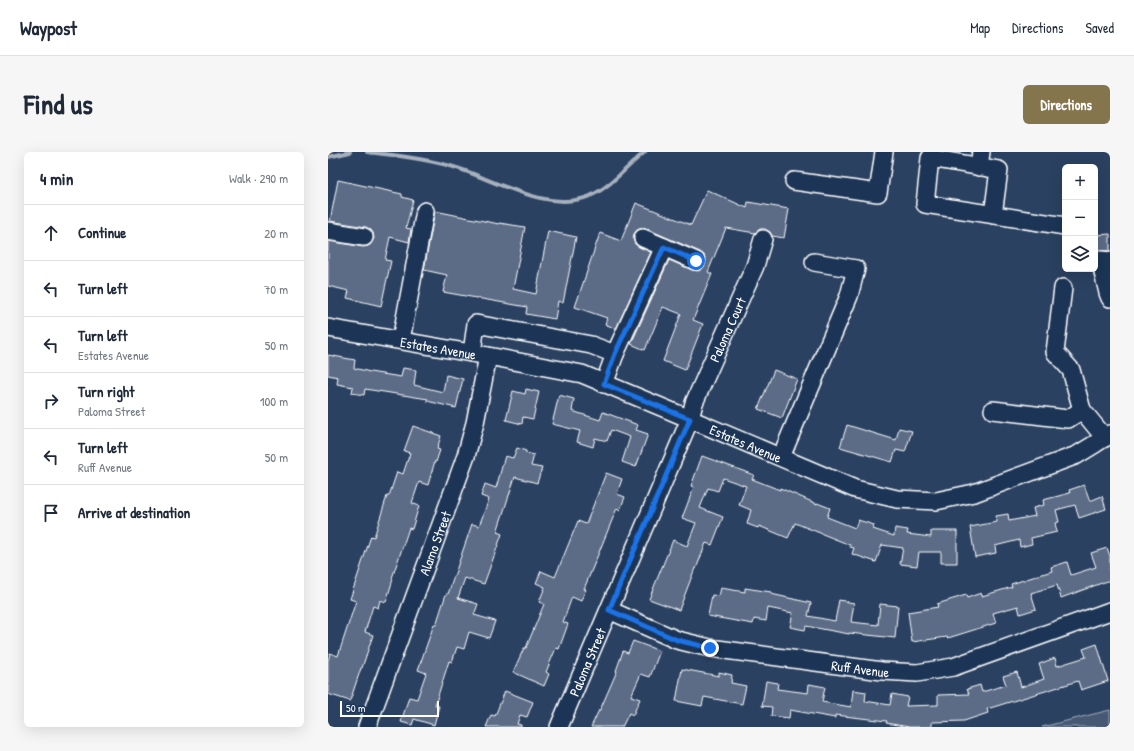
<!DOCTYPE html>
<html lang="en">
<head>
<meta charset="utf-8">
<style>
  body { margin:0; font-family:"Patrick Hand",sans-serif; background:#f6f6f7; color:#1f2937 }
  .controls { position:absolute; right:12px; top:12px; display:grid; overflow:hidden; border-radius:6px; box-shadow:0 4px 16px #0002 }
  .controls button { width:36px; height:36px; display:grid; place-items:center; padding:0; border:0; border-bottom:1px solid #e0e1e3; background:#fff; color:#1f2937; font:20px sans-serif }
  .scale { position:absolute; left:12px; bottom:10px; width:99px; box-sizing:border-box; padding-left:4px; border:2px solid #fff; border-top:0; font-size:11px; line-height:14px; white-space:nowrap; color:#fff; -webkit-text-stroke:3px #1d3557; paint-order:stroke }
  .stop { position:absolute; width:12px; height:12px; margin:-9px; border:3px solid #1a73e8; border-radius:50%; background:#fff }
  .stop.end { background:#1a73e8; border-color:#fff; box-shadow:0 1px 4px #0008 }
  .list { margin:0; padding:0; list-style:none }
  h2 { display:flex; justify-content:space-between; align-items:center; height:52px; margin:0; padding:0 16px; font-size:17px }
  h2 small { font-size:13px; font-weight:400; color:#747a83 }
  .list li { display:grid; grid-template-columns:26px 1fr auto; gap:12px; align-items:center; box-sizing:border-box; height:56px; padding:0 16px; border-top:1px solid #e0e1e3 }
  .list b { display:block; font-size:15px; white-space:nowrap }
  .list p { margin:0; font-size:13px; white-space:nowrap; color:#747a83 }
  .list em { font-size:13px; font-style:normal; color:#747a83 }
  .icon { flex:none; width:22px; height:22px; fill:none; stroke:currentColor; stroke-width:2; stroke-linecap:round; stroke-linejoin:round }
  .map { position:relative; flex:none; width:782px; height:575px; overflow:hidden; border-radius:6px }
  header { display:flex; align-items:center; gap:24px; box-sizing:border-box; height:56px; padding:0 20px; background:#fff; border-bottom:1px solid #e0e1e3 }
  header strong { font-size:19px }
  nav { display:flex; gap:22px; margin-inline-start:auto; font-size:14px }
  .intro { display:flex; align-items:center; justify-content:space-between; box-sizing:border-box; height:96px; padding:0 24px }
  h1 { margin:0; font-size:28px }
  .button { padding:10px 18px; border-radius:6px; background:#84754c; color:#fff; font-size:14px; font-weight:700 }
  main { display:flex; gap:24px; padding:0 24px }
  aside { flex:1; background:#fff; border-radius:6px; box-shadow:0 4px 16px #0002 }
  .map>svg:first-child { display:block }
</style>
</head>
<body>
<header>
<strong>Waypost</strong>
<nav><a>Map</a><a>Directions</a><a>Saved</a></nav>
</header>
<div class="intro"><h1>Find us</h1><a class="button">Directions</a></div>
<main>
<aside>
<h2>4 min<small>Walk · 290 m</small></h2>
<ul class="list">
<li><svg class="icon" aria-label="ahead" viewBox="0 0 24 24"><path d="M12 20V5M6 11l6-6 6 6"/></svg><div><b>Continue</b></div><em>20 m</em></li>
<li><svg class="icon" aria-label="left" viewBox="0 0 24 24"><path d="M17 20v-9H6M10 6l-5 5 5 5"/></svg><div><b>Turn left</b></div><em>70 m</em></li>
<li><svg class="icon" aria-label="left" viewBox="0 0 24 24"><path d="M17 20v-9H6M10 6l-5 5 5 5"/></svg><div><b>Turn left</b><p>Estates Avenue</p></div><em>50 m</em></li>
<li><svg class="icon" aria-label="right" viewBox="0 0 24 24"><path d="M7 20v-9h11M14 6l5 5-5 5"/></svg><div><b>Turn right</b><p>Paloma Street</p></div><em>100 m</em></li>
<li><svg class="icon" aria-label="left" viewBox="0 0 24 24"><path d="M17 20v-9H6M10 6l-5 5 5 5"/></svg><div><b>Turn left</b><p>Ruff Avenue</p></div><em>50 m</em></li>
<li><svg class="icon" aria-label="arrive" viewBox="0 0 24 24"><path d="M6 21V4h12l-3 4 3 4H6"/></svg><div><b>Arrive at destination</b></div></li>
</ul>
</aside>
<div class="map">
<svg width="782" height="575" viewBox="0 0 782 575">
  <rect width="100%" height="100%" fill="#2a4161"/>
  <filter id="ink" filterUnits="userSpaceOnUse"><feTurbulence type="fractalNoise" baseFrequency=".025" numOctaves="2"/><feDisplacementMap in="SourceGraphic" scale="8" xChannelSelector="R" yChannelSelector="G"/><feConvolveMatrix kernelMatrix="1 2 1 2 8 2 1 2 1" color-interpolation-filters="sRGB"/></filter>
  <g filter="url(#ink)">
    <path fill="#465975" stroke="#a2acba" d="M782,558v17h-68z"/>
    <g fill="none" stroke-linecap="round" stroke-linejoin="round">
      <path stroke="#a7b1be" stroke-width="4" d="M39,0c31,4 63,7 93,17 38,13 90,44 130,27 22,-10 37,-30 55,-44
        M0,5l22,-5"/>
    </g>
    <path fill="#5b6c86" stroke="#fff" d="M10,28l64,14v3l11,3 -7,28 5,1 -2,13 -19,-5 -5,23 6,1 -10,45 -34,-8 2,-7 -21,-5v-45l35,6 5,-1 3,-2 3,-6 -1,-5 -3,-4 -4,-2 -36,-6z
      M379,38l40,18 1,-6 41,7 -5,29 -12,-2 -2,-4 -5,-3h-5l-5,4 -29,-5 -18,44 4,2 -19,46 10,4 -18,46 -22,-9 18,-47 -18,-7 -18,43 -14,-6 38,-84 23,10 6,1 4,-2 3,-4 1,-5 -2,-5 -4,-3 -53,-23 -5,-1 -5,2 -3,4 -1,5 2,5 4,3 12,5 -35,77 -11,-5 2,-6 -32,-11 25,-74 21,8 15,-38 55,22z
      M107,59l64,13v-1l26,4 -12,62 23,5 12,-63 28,6 -13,66 -5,-2 -3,18 -29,-5 1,-7 -84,-15 4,-17 -23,-5z
      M782,82v17l-12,-1 -1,-15z
      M0,203l27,5 -1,8 16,4 31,5 2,-9 13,2 -2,15 29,7 3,-17 17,4 -7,29 -29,-7 1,-2 -63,-10 -1,6 -12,-2 1,-6 -16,-3 1,-7 -10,-2z
      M446,218l23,9 -15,39 -24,-9z
      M198,237l13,3 -6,27 -10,-2 -1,7 -16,-4 7,-29 12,3z
      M231,243l15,4 -2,12 28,9 3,-8 35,13 -2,5 12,4 -12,33 -14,-5 8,-25 -19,-7 -4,11 -12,-3 -2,9 -16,-5 3,-11 -28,-7z
      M519,273l49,15 3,-12 13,3 -7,21 -9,-2 -4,12 -52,-15z
      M85,274l28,10 -4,13 3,1 -4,12 -1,-1 -7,24 -9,-3 -7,21 7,3 -7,23 -3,-1 -17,50 1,1 -7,23 -6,-2 -2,8 -5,-2 -8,26 8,3 -11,33h-1l-11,33 -22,-7v-33l2,-8 8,3 18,-55 -6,-2 21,-63 3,1 13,-41h2l8,-24 6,2 7,-21 -6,-2z
      M189,296l9,3v2l8,2 -3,11 11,2 -5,15 -22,-6 -18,55 5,2 -18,50 -19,-6 -7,20 20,6 -4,11 21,6 -6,17 -20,-6 -5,17 -7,-2 -5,15 -3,-1 -14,44 4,1 -5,19 -20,-6 -2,6 -11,-3 8,-25 8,2 9,-26 -8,-3 16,-46 2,1 10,-31h2l24,-70 7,2 10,-27 -8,-3 4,-12 11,4 9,-32 8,2z
      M374,304l52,19 -2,4 28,11v-2l37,16v-1l13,5 -3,9 28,11 3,-8 16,5 -1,4 21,7 1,-8 13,2 -1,4 24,3v-6h26v32h-16v-11h-22l-2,14 -17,-2 3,-16 -21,-3 -6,17 -24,-8 2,-6 -4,-1v-2l-55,-22 -7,15 -29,-12 -1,2 -11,-4 4,-14 -12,-5 7,-19 -23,-8 -5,13 -10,-3 -8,20 23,9 -11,28 -6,-2 -10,26 -1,-1 -16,42 -30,-11 24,-59 14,6 9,-23 -14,-5 12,-31 -3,-1z
      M278,321l16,6 -5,15 8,3 -5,13 -3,-2 -33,81h2l-5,12 -9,-4 -9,25 5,2 -9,25 -3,-1 -10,24 3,2 -5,12 -31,-14 11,-24h2l18,-44 -5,-2 6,-15 -9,-4 5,-12 14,6 23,-56 8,3z
      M756,333l6,16 12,-5 4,13 -27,9 -4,-13 -19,5 3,12 -4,1 2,9 -26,6 1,6 -12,3 -1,-7 -24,6 1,7 -21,4 -5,-30 27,-5 -1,-6 12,-2 1,7 26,-5 -2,-8 11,-3 -1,-5 27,-7 -1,-3z
      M779,396l3,8v24l-49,18 -4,-13 -26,8 5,16 -16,5 -2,-8 -25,7 3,10 -48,15 -1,-1 -35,5 -4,-30 30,-5 -1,-3 29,-9 1,3 14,-5 1,3 30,-9 -1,-3 41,-13 -1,-4 16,-5 4,13 25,-8 -5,-14z
      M393,436l24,4v-4l26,4v2l40,9 -3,13 27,5 4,-21 15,3 -3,19 27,3 2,-21 18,2 -3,32 -46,-5v1l-43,-8 -1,4 -15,-3 3,-14 -25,-5 -2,13 -12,-2 -1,5 -45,-8 4,-21 7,1z
      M305,489l27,10 -10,26 -9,-3 -10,22 9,3 -7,16 -4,-2 -7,14h-31l8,-17h1l17,-39h-1l7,-20 5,2z
      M769,492l11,37 -27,9 -3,-9 -91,28 1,4 -24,8 -32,1v5h-23l-23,-4 1,-2 -52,-6v3l-45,-8 -1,8 -18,-2 1,-9 -10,-1 4,-25 12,2 -1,6 31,4 1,-9 16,3 -3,15 29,5 2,-17 13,2 -1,9 25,4 2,-11 16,3 -2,9 32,-1v-10l31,-1 -2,-5 13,-4 2,7 24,-7 -3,-9 14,-4 4,15 23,-8 -5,-15 16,-6 2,8 29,-9 -3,-8z
      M354,517l37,7v-4l13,3 -1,8 15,3 -4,18 -38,-7 -2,9 -26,-5z
      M177,539l28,11 -6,15 -7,-2 -3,9 4,1v2h-35l5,-12 4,1z"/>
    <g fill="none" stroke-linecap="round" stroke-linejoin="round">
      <g stroke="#fff" stroke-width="20">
        <g id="minor">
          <path d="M651,15l2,-15"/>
          <path d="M466,29l84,12 6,-41"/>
          <path d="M665,63l6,-45 -69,-12 -5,46 140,22"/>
          <path d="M0,79l36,6"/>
          <path d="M315,86l53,23"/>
          <path d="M782,109l-10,-1 8,33 2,5"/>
          <path d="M735,136l-8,64 16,18 11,40"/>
          <path id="s1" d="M0,176l160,28 94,18 108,45 165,70 42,10 39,2 38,-8 103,-38 18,-11 15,-10"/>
          <path d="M73,188l24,-129"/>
          <path d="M144,201l4,-29 115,21 24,9 -11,30"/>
          <path d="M287,202l49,-107"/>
          <path d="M665,258l75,9 14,-9 23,28"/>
          <path d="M453,305l68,-161 7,-27 -42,-7"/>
          <path id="s2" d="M281,458l68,30 33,8 172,23 35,2 36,-6 157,-56"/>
          <path id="s3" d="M39,575l99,-271 9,-33 13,-67"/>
          <path id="s4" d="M231,575l131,-308 4,-16 61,-137 8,-27"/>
        </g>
      </g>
      <use href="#minor" stroke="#1d3557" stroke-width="17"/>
    </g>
  </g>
  <g fill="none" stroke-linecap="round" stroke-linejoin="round" filter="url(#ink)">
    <path stroke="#1a73e8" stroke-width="5" d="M368,109l-32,-14 -49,107 -11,30 86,35 -81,191 68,30 33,8"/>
  </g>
  <g text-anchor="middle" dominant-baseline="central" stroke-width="3" stroke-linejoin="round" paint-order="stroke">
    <g font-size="14" fill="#fff" stroke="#1d3557">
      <text stroke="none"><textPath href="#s4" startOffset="432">Paloma Court</textPath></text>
      <text stroke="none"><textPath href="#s1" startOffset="112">Estates Avenue</textPath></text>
      <text stroke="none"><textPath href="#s1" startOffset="436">Estates Avenue</textPath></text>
      <text stroke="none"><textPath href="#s3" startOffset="196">Alamo Street</textPath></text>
      <text stroke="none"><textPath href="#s4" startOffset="71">Paloma Street</textPath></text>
      <text stroke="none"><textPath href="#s2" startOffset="260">Ruff Avenue</textPath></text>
    </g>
  </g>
</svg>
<div class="controls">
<button>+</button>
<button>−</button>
<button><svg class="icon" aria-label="layers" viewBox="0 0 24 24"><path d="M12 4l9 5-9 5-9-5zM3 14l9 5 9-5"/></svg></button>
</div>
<div class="scale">50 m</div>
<div class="stop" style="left:368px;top:109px"></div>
<div class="stop end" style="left:382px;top:496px"></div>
</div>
</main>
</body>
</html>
